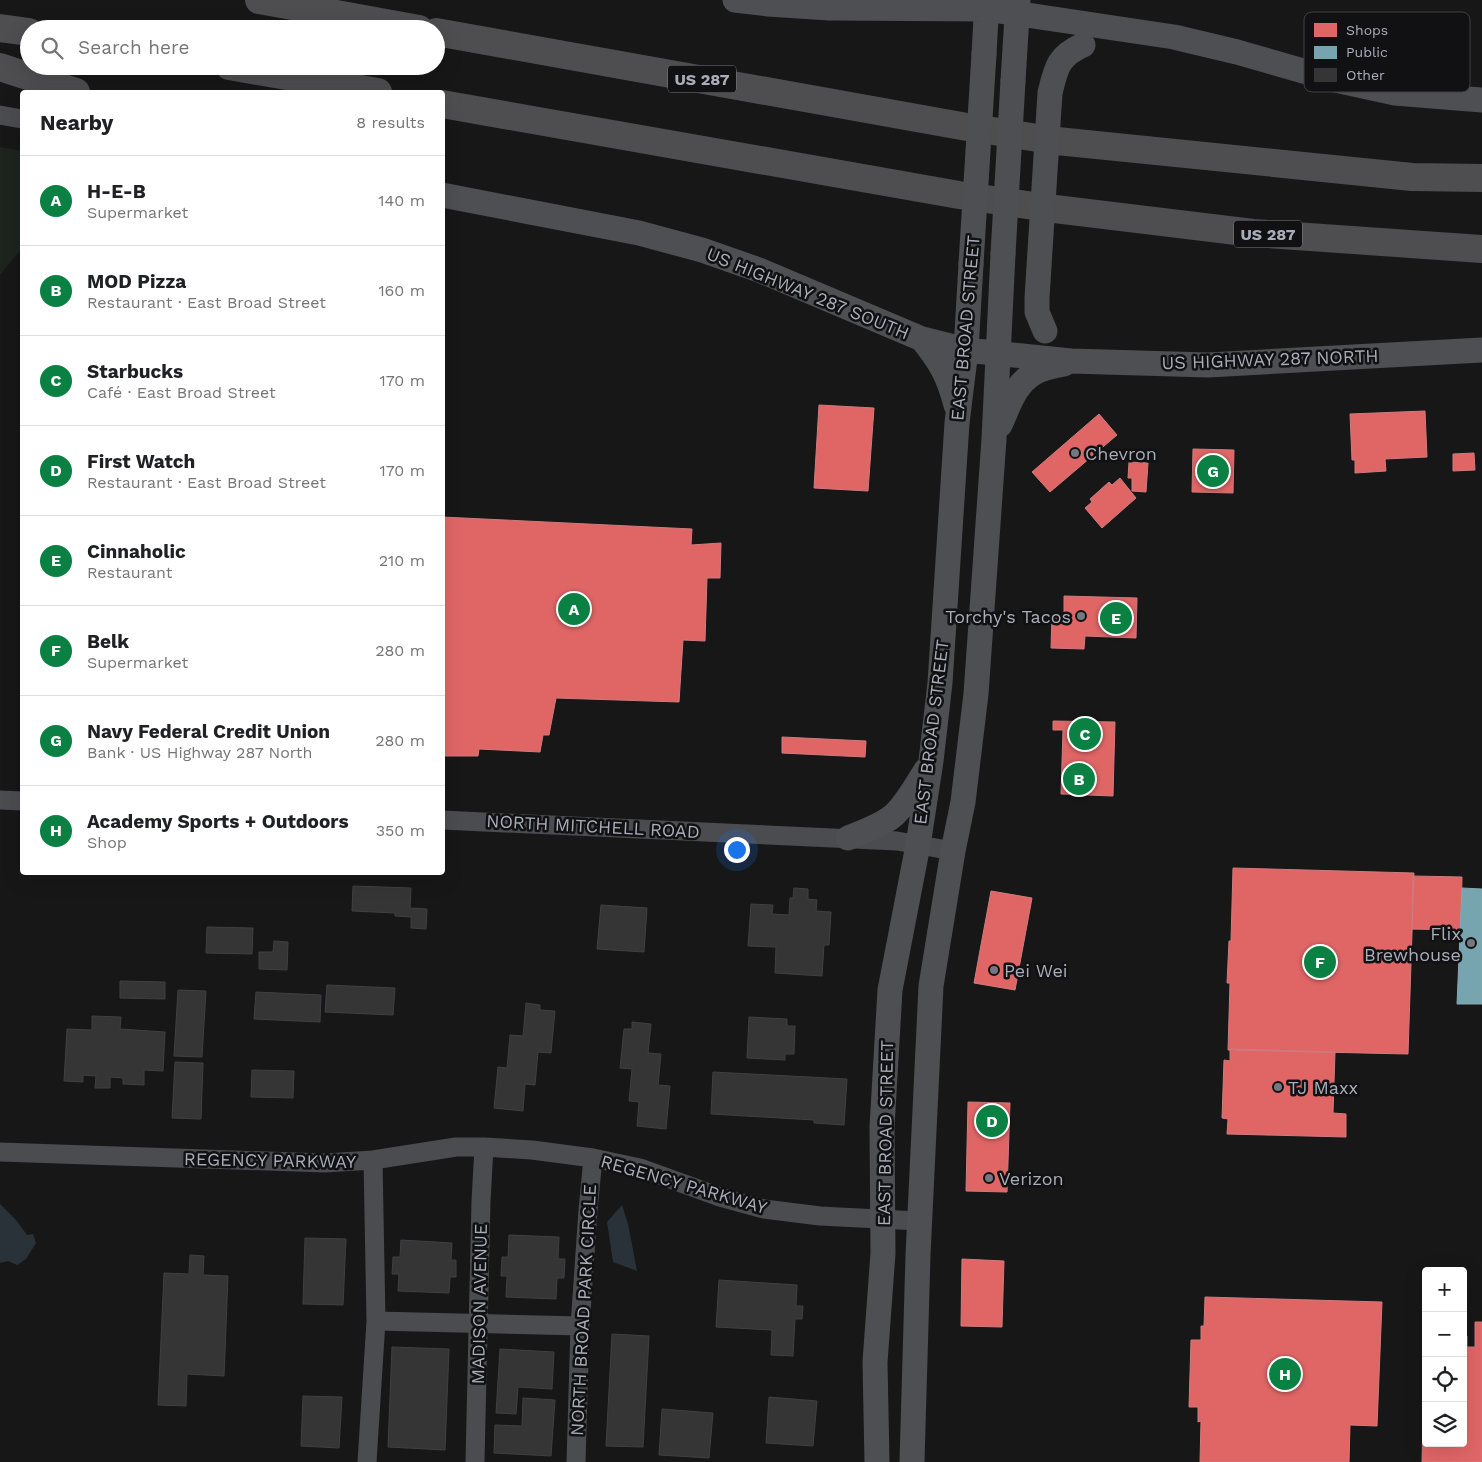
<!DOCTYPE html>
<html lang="en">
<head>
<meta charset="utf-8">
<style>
  body { margin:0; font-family:"Work Sans",sans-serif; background:#f2f2f2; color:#202124 }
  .controls { position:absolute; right:15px; bottom:15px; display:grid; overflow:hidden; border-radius:5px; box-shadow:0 5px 20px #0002 }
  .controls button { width:45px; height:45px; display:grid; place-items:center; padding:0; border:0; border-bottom:1px solid #e0e0e0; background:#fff; color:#202124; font:25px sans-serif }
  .you { position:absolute; left:736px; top:849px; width:18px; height:18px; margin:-12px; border:4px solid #fff; border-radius:50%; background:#1a73e8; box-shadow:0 0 0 8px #1a73e833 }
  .badge { display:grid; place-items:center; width:32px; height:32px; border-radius:50%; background:#0b8043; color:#fff; font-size:16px; font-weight:700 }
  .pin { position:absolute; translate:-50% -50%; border:2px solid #fff; box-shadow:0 1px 5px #0006 }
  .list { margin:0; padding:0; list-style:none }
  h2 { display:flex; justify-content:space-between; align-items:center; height:65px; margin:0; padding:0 20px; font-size:21px }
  h2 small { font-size:16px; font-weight:400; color:#757577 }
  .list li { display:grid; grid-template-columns:32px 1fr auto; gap:15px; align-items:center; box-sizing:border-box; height:90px; padding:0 20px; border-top:1px solid #e0e0e0 }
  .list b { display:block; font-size:19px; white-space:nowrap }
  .list p { margin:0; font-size:16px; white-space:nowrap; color:#757577 }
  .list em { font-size:16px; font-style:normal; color:#757577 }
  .icon { flex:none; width:28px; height:28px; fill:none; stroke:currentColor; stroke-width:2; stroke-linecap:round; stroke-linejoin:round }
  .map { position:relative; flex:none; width:1482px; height:1462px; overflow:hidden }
  .search { position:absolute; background:#fff; box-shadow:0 5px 20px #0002; left:20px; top:20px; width:425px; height:55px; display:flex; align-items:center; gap:12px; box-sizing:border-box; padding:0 18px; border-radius:28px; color:#757577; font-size:19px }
  .panel { position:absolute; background:#fff; box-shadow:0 5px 20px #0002; left:20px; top:90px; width:425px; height:785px; border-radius:5px }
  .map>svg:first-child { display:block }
</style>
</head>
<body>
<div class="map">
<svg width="1482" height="1462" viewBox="0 0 1482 1462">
  <rect width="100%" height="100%" fill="#171717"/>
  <path fill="#1d241e" d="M0,147l22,4v97l-22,27z"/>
  <path fill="#2a3239" d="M0,1204l16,16 11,15 6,-1 3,9 -10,16 -9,6 -9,-4 -8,2z
    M622,1205l6,19 9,47 -24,-9 -6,-40z"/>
  <path fill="#e06666" stroke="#cf7b7f" d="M819,405l55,3 -6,83 -54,-3z
    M1425,411l2,46 -42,2 1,12 -31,2v-13h-3l-2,-46z
    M1099,414l18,21 -67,57 -18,-20z
    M1193,449l41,1 -1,43 -41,-1z
    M1474,453l1,17 -22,1v-17z
    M1129,462l19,1 -2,29 -14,-1v-13h-4z
    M1120,478l16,20 -34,30 -17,-20 7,-6 -2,-3 19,-17 3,3z
    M442,517l250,12 -1,16 30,-2 -1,35h-13l-2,63 -22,-1 -4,62 -123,-4 -7,37h-6l-3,17 -61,-3 -1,7h-36z
    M1064,596l73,2 -1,40 -51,-2 -1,13 -33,-1 1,-32h12z
    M1053,721l62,1 -2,74 -52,-2 2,-64h-10z
    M782,737l84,4 -1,16 -83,-4z
    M1233,868l181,5 -6,181 -180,-4 2,-67h-3l2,-42h2z
    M1413,876l49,1 -1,53 -49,-1z
    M991,891l41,7 -17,92 -41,-7z
    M1230,1049l105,3 -2,61 13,1v23l-119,-3 1,-15 -6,-1 2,-58 6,1z
    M968,1102l42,1 -3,89 -41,-1z
    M962,1259l42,2 -2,66 -41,-1z
    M1205,1297l177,5 -5,124 -27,-1 -1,37h-149l1,-41 -3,1v-15h-9l2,-67h10v-14h3z
    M1475,1322h7v140h-60l2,-87h2v68h37v-107h4v11h8z"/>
  <path fill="#76a5af" stroke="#85a7b2" d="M1462,888l20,1v115h-25z"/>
  <path fill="#353536" stroke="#3f4043" d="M353,886l58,2 -1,20 17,1 -1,20 -15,-1v-11l-16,-1v-3l-43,-2z
    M794,888l14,1v10l9,1 -1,11 15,1 -2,33h-5l-2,31 -47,-3 1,-26 -28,-1 3,-42 22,1 -1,9 17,1 1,-17h3z
    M601,905l46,3 -3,44 -47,-3z
    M207,927l46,1 -1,26 -46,-1z
    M274,941l14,1 -1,28 -28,-1v-17h14z
    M120,981l45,1v17l-45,-1z
    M327,985l68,3 -2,27 -68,-3z
    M178,990l28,1 -4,66 -28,-1z
    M256,992l65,3 -1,27 -66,-3z
    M526,1003l14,2v5l15,1 -4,42 -13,-1 -3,33 -10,-1 -2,27 -29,-3 4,-41 9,1 3,-33 13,1z
    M92,1016l29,1 -1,12 45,3 -2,39 -19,-1v15l-21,-1v-6l-13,-1v11h-15l1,-12 -13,-1v7l-19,-1 3,-52 25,1z
    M749,1017l38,2v7h8l-1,28h-9v6l-38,-2z
    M632,1022l19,2 -3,29 13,1 -3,31 12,1 -4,43 -29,-3 2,-24 -10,-1 3,-32 -12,-1 4,-39h8z
    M175,1062l28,1 -2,56 -29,-1z
    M252,1070l42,1 -1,27 -42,-1z
    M713,1072l134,7 -3,46 -30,-2v-3l-103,-6z
    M509,1235l50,2 -1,22h7l-1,19h-7l-1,21 -50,-2 1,-21h-6l1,-19h6z
    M305,1238l41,1 -3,66 -40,-1z
    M401,1240l51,3 -1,17h5v17h-6l-1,16 -51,-2 1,-17h-7l1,-17h7z
    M190,1255l14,1 -1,19 25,1 -4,100 -37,-2 -1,32 -28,-1 6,-132 25,1z
    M719,1280l78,5 -1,21h7l-1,13h-7l-2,37 -22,-1 1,-25 -56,-3z
    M612,1334l37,2 -6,111 -37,-1z
    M392,1347l57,2 -4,101 -57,-3z
    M500,1349l54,3 -2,37 -34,-2 -2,27 -20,-1z
    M303,1396l39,1 -3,51 -38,-2z
    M769,1397l48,4 -4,45 -47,-3z
    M523,1398l32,2 -4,56 -57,-3 1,-28 27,1z
    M662,1409l51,4 -4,45 -50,-3z"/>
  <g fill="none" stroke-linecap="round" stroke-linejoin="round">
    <path stroke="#4b4c50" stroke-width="19" d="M0,115l22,4
      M0,800l22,1
      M442,820l455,21 56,10
      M0,1152l325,11 48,-3 83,-13h28l48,3 61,8 47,10 80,29 44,12 56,7 99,5
      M376,1321l204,5
      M367,1462l9,-141 -3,-161
      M475,1462l6,-261 3,-54
      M576,1462l4,-136 8,-116 5,-52"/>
    <path stroke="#4d4f52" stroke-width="25" d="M735,0l33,4 61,4 157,1 188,28 63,15 94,27 64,14 87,7
      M984,54l3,-54
      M1013,81l5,-81
      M442,195l197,38 63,17 57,20 163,69 44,11 105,11 137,4 274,-15
      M922,339c19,24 26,36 34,66
      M1000,425c9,-19 14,-40 34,-52 8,-5 20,-7 30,-9
      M848,838c15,-6 33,-12 46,-23 12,-11 23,-31 32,-45
      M877,1462l-2,-100 8,-109 -1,-126 8,-137 28,-145 13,-84 9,-78 17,-260 9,-73 5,-86
      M912,1462l6,-207 13,-269 22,-135 10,-49 13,-108 18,-255 9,-185"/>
    <path stroke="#4e4e51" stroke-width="28" d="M259,0l160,29
      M0,28l29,4
      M436,32l531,95 90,14 355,36 70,1
      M229,66l149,26
      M0,67l76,25
      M442,104l517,91 96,14 198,24 229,16"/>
    <path stroke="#4d4f52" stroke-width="25" d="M1003,254l10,-173
      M971,264l13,-210
      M1045,331l-8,-19v-14l13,-205c6,-25 8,-37 33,-48"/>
  </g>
  <g fill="#757880" stroke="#111113" stroke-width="2">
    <circle cx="1075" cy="453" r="5"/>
    <circle cx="1081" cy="616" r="5"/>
    <circle cx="1471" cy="943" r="5"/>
    <circle cx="994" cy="970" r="5"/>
    <circle cx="1278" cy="1087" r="5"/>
    <circle cx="989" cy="1178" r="5"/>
  </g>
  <g text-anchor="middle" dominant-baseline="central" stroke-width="5" stroke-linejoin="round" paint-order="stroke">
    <g fill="#111113" stroke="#7b7e86" stroke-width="1">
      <rect x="668" y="65.5" width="68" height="27" rx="4"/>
      <rect x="1234" y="220.5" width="68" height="27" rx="4"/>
    </g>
    <g font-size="16" font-weight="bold" fill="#a8adb8">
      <text x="702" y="79">US 287</text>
      <text x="1268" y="234">US 287</text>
    </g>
    <g font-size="18" fill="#a8adb8" stroke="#111113">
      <text transform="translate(808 293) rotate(22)">US HIGHWAY 287 SOUTH</text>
      <text transform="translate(965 328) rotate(-85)">EAST BROAD STREET</text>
      <text transform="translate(1270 359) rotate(-2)">US HIGHWAY 287 NORTH</text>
      <text transform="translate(931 732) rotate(-83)">EAST BROAD STREET</text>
      <text transform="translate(593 826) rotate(3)">NORTH MITCHELL ROAD</text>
      <text transform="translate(885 1133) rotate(-89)">EAST BROAD STREET</text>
      <text transform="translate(270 1160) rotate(1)">REGENCY PARKWAY</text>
      <text transform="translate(684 1184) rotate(16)">REGENCY PARKWAY</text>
      <text transform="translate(479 1304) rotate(-89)">MADISON AVENUE</text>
      <text transform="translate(583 1310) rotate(-87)">NORTH BROAD PARK CIRCLE</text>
    </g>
    <g font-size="18" fill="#a8adb8" stroke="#111113" text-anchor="start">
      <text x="1085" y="453">Chevron</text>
      <text x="1071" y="616" text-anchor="end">Torchy's Tacos</text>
      <text x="1461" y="933" text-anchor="end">Flix<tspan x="1461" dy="21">Brewhouse</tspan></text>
      <text x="1004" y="970">Pei Wei</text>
      <text x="1288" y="1087">TJ Maxx</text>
      <text x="999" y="1178">Verizon</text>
    </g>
  </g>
  <rect x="1304" y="12" width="166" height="80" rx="8" fill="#111113" stroke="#3e4045" stroke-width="1"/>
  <rect x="1314" y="23" width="23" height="14" fill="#e06666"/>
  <rect x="1314" y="46" width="23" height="13" fill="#76a5af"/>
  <rect x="1314" y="68" width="23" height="14" fill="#353536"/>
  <g font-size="14" fill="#a8adb8">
    <text x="1346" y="35">Shops</text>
    <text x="1346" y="57">Public</text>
    <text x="1346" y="80">Other</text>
  </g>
</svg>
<div class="controls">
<button>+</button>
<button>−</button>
<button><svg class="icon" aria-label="locate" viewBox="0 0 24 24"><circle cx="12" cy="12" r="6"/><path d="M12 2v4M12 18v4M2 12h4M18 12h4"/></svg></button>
<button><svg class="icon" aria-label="layers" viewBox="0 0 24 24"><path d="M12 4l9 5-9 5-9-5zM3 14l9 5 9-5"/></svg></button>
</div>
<div class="you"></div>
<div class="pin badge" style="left:574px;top:609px">A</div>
<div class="pin badge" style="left:1079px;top:779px">B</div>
<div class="pin badge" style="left:1085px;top:734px">C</div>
<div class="pin badge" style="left:992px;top:1121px">D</div>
<div class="pin badge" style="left:1116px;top:618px">E</div>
<div class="pin badge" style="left:1320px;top:962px">F</div>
<div class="pin badge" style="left:1213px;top:471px">G</div>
<div class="pin badge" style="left:1285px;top:1374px">H</div>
<div class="search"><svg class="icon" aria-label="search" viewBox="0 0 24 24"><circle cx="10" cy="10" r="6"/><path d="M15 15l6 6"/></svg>Search here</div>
<section class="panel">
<h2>Nearby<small>8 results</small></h2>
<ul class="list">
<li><span class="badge">A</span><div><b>H-E-B</b><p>Supermarket</p></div><em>140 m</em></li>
<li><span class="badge">B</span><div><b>MOD Pizza</b><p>Restaurant · East Broad Street</p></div><em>160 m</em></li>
<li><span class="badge">C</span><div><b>Starbucks</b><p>Café · East Broad Street</p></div><em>170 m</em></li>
<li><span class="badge">D</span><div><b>First Watch</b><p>Restaurant · East Broad Street</p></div><em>170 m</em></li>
<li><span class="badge">E</span><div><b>Cinnaholic</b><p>Restaurant</p></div><em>210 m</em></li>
<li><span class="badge">F</span><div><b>Belk</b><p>Supermarket</p></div><em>280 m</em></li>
<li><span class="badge">G</span><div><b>Navy Federal Credit Union</b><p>Bank · US Highway 287 North</p></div><em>280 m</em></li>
<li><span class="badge">H</span><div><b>Academy Sports + Outdoors</b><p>Shop</p></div><em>350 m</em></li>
</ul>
</section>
</div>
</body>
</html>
